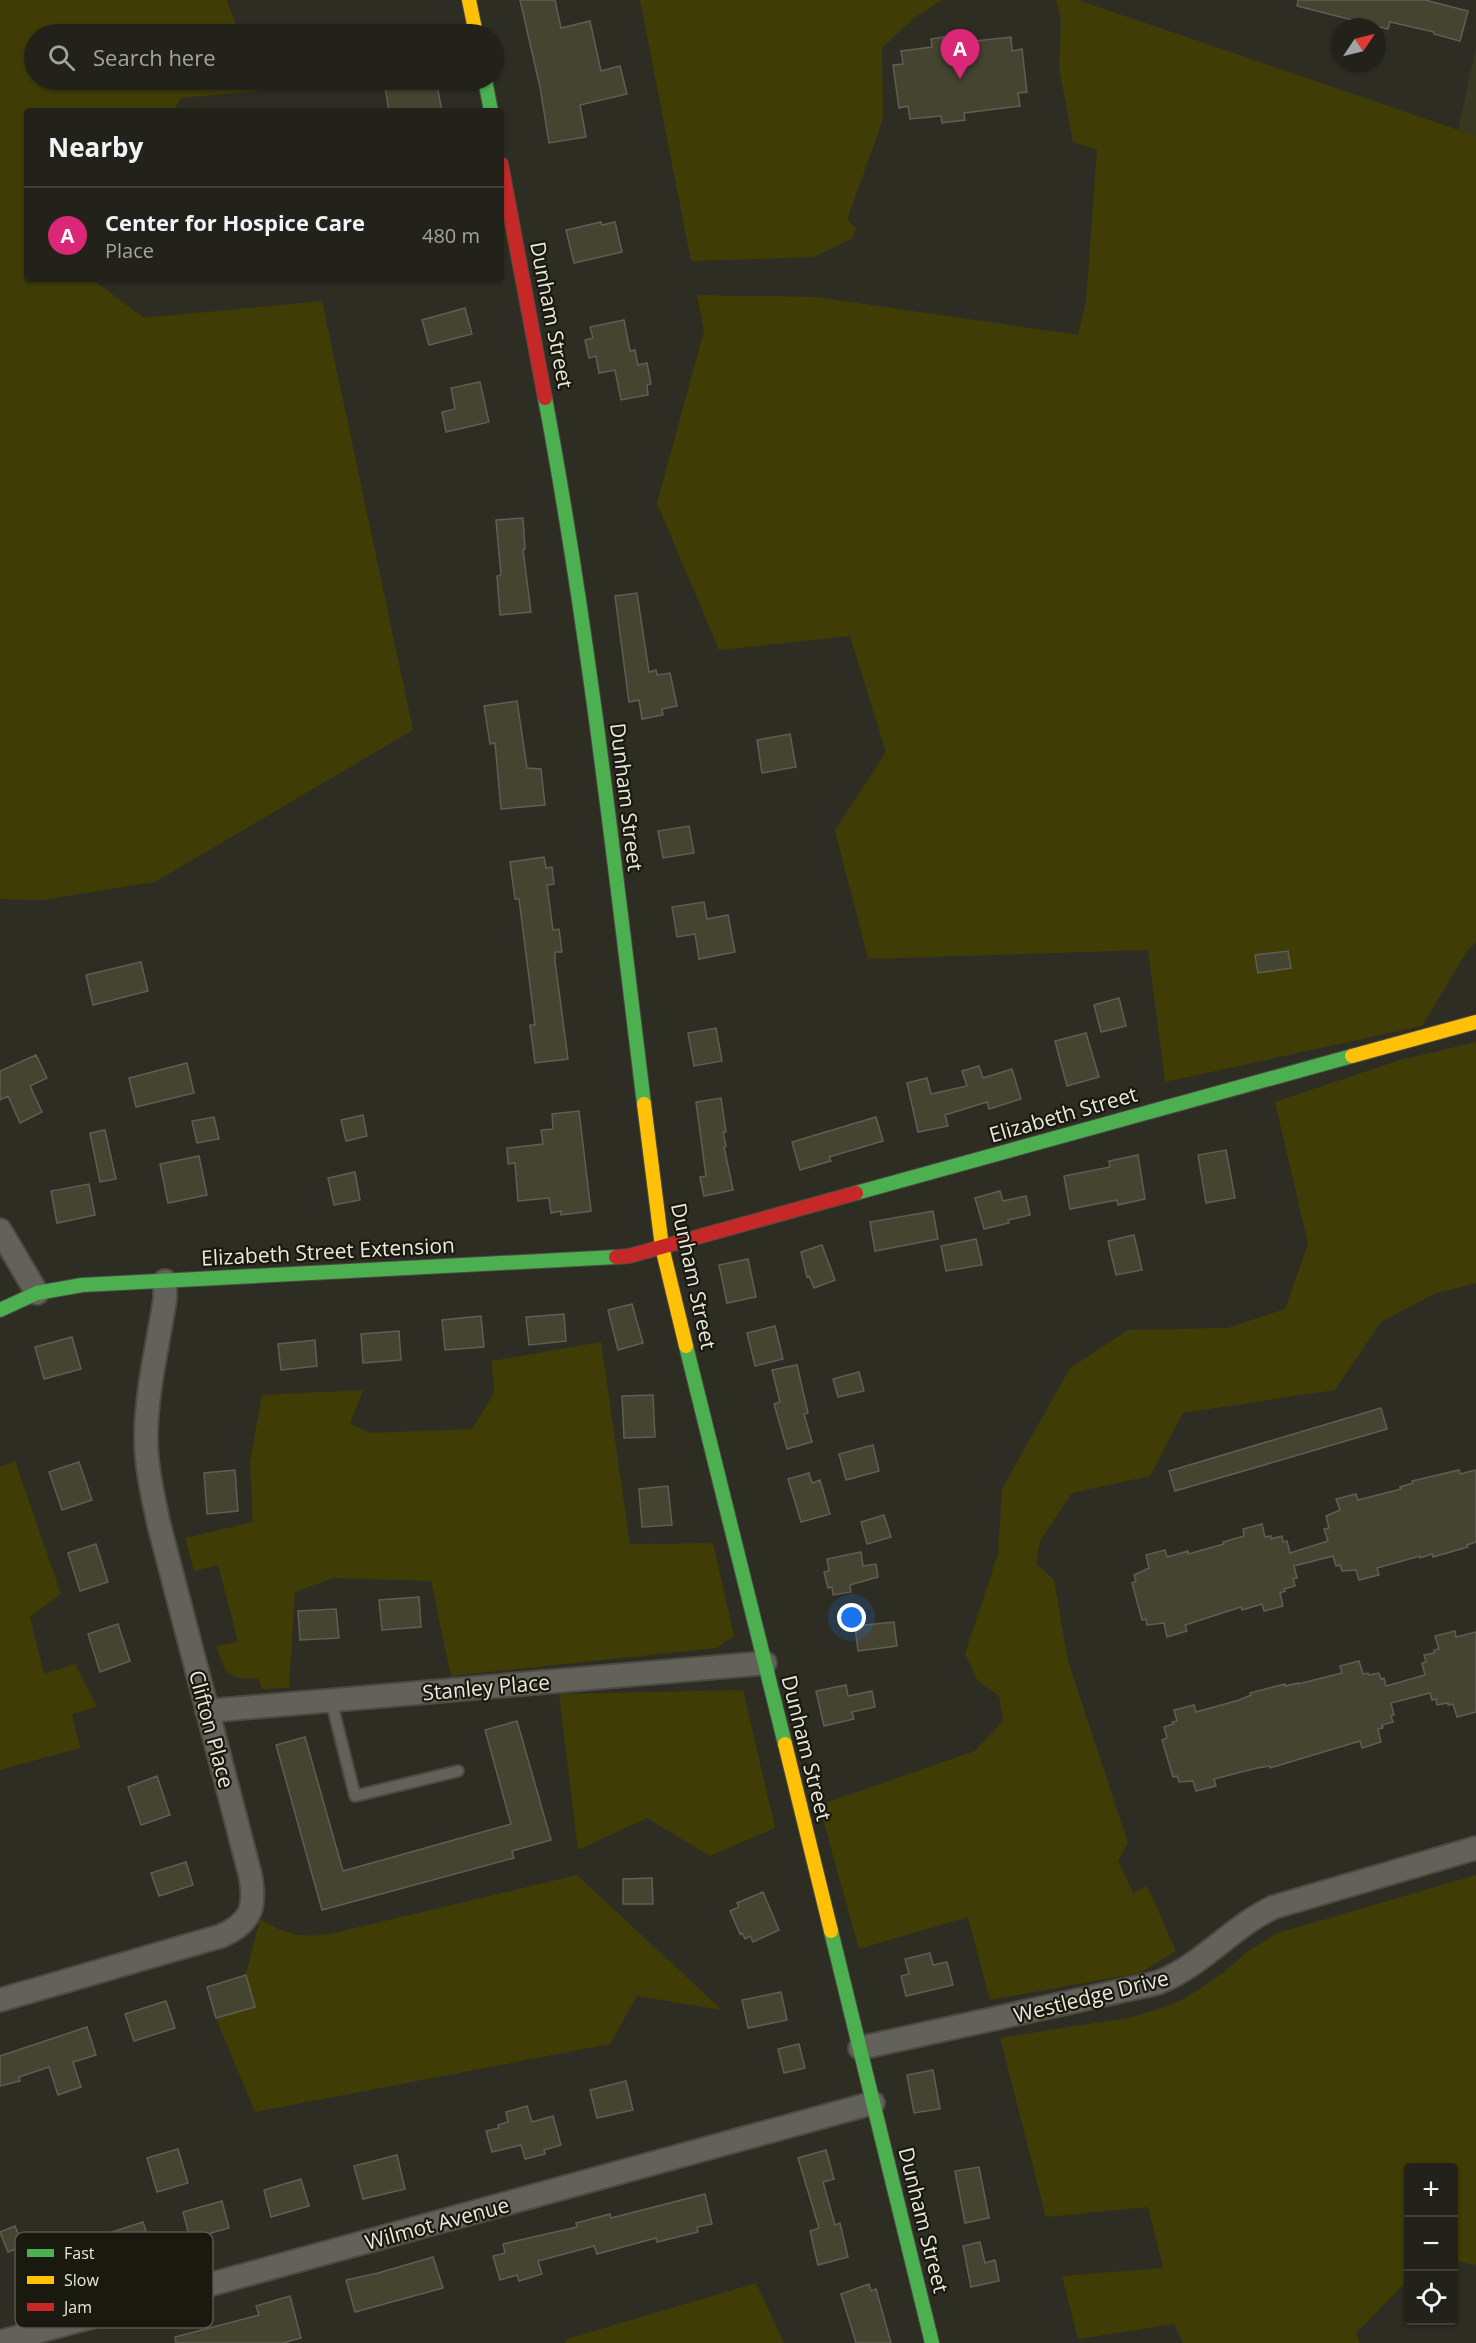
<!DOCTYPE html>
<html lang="en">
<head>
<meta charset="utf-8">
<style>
  body { margin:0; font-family:"Open Sans",sans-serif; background:#2e2f27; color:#f1f3f6 }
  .controls { position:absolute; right:18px; bottom:18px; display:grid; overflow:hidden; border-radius:6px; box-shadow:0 2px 4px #0004 }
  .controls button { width:54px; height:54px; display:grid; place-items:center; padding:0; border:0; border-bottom:2px solid #3f3f39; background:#22221a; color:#f1f3f6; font:30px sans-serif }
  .compass { position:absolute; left:1332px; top:18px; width:54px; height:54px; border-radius:50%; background:#22221a; box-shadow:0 2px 4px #0004; rotate:55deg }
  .you { position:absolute; left:852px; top:1618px; width:21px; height:21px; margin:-15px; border:4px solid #fff; border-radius:50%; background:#1a73e8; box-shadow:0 0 0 9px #1a73e833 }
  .badge { display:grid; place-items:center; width:39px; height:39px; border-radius:50%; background:#db2777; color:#fff; font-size:20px; font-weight:700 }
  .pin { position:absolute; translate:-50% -50px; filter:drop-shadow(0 2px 3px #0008) }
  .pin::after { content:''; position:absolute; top:32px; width:21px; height:18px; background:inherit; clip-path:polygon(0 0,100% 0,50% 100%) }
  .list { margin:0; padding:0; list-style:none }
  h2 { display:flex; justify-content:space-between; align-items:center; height:78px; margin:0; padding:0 24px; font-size:26px }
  h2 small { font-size:20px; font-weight:400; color:#a2a4a2 }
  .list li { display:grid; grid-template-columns:39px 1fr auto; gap:18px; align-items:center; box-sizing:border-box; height:96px; padding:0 24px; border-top:2px solid #3f3f39 }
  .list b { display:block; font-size:22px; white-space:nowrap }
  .list p { margin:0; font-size:20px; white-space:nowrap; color:#a2a4a2 }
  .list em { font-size:20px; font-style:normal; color:#a2a4a2 }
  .icon { flex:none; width:33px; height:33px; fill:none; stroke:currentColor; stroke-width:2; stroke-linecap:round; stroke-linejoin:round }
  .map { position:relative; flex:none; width:1476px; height:2343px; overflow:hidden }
  .search { position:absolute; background:#22221a; box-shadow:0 2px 4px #0004; left:24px; top:24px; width:480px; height:66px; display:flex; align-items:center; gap:15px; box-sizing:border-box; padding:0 21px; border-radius:33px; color:#a2a4a2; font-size:22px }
  .panel { position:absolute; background:#22221a; box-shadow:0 2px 4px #0004; left:24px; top:108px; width:480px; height:174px; border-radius:6px }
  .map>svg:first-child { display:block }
</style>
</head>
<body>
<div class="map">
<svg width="1476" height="2343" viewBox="0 0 1476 2343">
  <rect width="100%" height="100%" fill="#2e2d23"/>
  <path fill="#38371f" d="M1476,47v91l-18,-8z"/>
  <path fill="#3f3d05" d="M0,0h227l12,34h-205v46h221l4,11 -78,7 -8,13h-146v168h65l52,39 178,-17 91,429 -258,152 -113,18 -42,-1z
    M640,0h302l-28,18 -32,30 1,71 -36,101 10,9 -6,10 -37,18 -123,4z
    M1056,0h22l398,136v806l-9,9 -45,75 -257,56 -17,-132 -280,9 -33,-129 51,-78 -36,-116 -131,14 -62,-147 47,-172 -7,-36 119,2 262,38 8,-34 11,-151 -24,-8 -14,-74 2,-48z
    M1476,1042v241l-42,11 -53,28 -46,68 -152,23 -33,63 -78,17 -32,48 -4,22 18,17 14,81 60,182 -10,18 15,32 14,-7 29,65 -36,22 -150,27 -22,-83 -109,32 -40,-144 156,-54 28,-30 -4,-25 -21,-15 -13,-27 33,-100 4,-65 68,-121 58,-38 99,-2 58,-19 23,-65 -33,-142 125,-42z
    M601,1342l29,202 83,-1 21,93 -18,12 -265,28 -20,-95 -97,-3 -39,14 -6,96 -27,1 -3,-10c-31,-1 -34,-2 -42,-33l21,-5 -20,-76 -24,6 -9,-33 68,-16 -3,-59 12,-68 101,-5 -13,33 20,10 102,-4 22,-36 -2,-32z
    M15,1461l46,133 -31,23 14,57 31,-10 22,43 -25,7 8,34 -80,22v-303z
    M743,1690l32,138 -65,28 -63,-38 -69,32 -19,-156z
    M577,1875l145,135 -85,-14 -27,48 -355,68 -39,-94 39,-11 -9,-32 14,-56c27,16 38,19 70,15z
    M1476,1875v390l-22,-4v-93h-46v112l-52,53 4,10h-177l-9,-19 -96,15 -16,-63 101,-8 -15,-61 -102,10 -46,-179 132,-21 37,-11 18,-9 33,-22 28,-24 30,-18z
    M756,2283l28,60h-219l2,-4z"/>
  <path fill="#454431" stroke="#5f5e56" stroke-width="1.5" d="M520,0h35l6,28 29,-7 11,50 19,-5 7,28 -47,11 6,32 -37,6 -9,-56z
    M1298,0h127l43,11 -8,30 -26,-7v-2l-44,-10 -2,7 -91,-23z
    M965,34l1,8 45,-5 1,14 10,-2 5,43 -9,1 2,13 -56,7 1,7 -23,3 -1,-7 -31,3 -2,-13 -9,2 -6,-43 10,-1 -2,-13 31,-4 -1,-8z
    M426,80h10l6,31h-53l-4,-24z
    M601,222l1,3 13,-3 7,30 -48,11 -8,-33z
    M465,308l7,26 -43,11 -7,-25z
    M624,320l6,31 5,-1 3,15 9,-2 4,21 -4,1 1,10 -27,5 -6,-30 -16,3 -3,-17 -7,2 -4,-18 8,-2 -3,-11z
    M480,382l9,40 -43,10 -4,-20 13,-3 -4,-21z
    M523,518l2,31 -2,1 8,62 -31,3 -3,-39 4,-1 -5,-55z
    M637,593l12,79 7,-2 1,5 13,-2 7,33 -15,3 1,6 -21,4 -3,-19 -10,2 -14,-106z
    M517,701l10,67 14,1 4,36 -44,4 -6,-66 -5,1 -6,-38z
    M790,734l6,33 -34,6 -5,-33z
    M689,826l5,27 -31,5 -5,-27z
    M544,857l2,11 6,-1 2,17 -7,1 6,45 6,-1 3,23h-7v9l13,98 -33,4 -5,-38h5l-16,-126h-4l-5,-37z
    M704,902l3,17 21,-4 7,37 -36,7 -4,-25 -18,3 -5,-30z
    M1288,951l3,17 -33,5 -3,-18z
    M141,962l7,29 -55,14 -7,-30z
    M1119,998l7,28 -25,6 -7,-27z
    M716,1028l6,33 -28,5 -6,-33z
    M1086,1033l13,44 -32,9 -12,-45z
    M36,1055l11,23 -17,8 12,26 -22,11 -12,-27 -8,4v-29z
    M187,1063l7,30 -58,14 -7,-29z
    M979,1066l4,12 29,-9 9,30 -32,10 -2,-7 -42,13 3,11 -30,6 -11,-49 20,-5 4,16 36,-8 -5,-15z
    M721,1098l5,34h-3l3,14 -2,1 9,43 -29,6 -4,-19 6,-1 -10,-74z
    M579,1111l12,100 -30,4v-4l-10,2 -2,-15 -31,3 -3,-38 -7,1 -1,-16 36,-4 -2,-14 12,-1 -1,-15z
    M363,1115l4,21 -21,5 -5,-21z
    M214,1117l5,22 -22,4 -5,-22z
    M876,1117l7,24 -54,16 2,4 -31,9 -8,-28z
    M105,1130l11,49 -16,3 -10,-49z
    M1226,1150l9,48 -29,5 -8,-48z
    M1138,1155l7,44 -27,6 -1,-5 -47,9 -6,-33 46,-9 -1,-6z
    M199,1156l8,39 -39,8 -8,-39z
    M355,1172l5,28 -26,5 -6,-27z
    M89,1184l6,31 -38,8 -6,-32z
    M1000,1191l3,10 23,-5 4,19 -22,5 1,3 -25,6 -9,-31z
    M933,1211l5,28 -63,12 -5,-29z
    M1134,1235l8,35 -26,5 -8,-34z
    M976,1239l6,26 -36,6 -5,-25z
    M822,1245l13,35 -21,8 -5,-12 -2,1 -6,-25z
    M748,1259l8,38 -29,6 -8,-38z
    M632,1304l11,39 -25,7 -10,-40z
    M564,1314l2,27 -37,4 -3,-28z
    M481,1316l3,31 -39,3 -3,-30z
    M775,1326l8,33 -28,7 -8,-33z
    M399,1331l2,29 -38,3 -2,-29z
    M72,1337l9,32 -37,10 -9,-32z
    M315,1340l2,26 -36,4 -3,-26z
    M797,1365l11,48 -4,1 8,28 -25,7 -13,-45 6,-2 -8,-32z
    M859,1372l5,19 -26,6 -5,-18z
    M653,1395l2,42 -31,1 -2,-42z
    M1381,1408l6,21 -212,62 -6,-20z
    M873,1445l6,26 -33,9 -7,-26z
    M79,1462l13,38 -30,10 -13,-38z
    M235,1470l3,41 -31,3 -3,-41z
    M1459,1470l1,4 16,-4v72l-9,3 1,2 -35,10 -1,-3 -12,4v-2l-43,12 2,7 -20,5 -3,-10 -14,1 -2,-6 -4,1 -3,-10 -39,10 3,12 -4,1 2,7 -11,3 1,2 -5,2 3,13 -19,5 -2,-7 -20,6 -1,-3 -56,18 2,6 -20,6 -3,-14 -17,2 -1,-6 -4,1 -10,-37 4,-2 -2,-6 15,-7 -3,-13 19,-5 2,7 21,-6v3l36,-10 -1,-2 21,-6 -1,-7 19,-5 3,13 6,-1v3l11,-3 1,6 4,-1 3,12 38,-12 -4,-12 5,-1 -3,-12 14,-6 -4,-11 20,-5 2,6 43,-11 -1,-2 13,-4 -1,-2z
    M809,1473l3,10 8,-3 10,34 -29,8 -13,-43z
    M668,1486l4,39 -30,2 -3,-38z
    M884,1515l7,22 -24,7 -6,-22z
    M96,1544l12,38 -28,9 -12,-38z
    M861,1552l2,14 13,-2 2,13 -28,8 1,7 -18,3 -1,-8 -4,1 -4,-16 5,-1 -2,-12z
    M419,1597l2,30 -39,3 -3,-30z
    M336,1609l3,29 -39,2 -2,-29z
    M894,1622l3,24 -39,5 -3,-25z
    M118,1624l12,37 -30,11 -12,-38z
    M1455,1631l1,6 20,-5v80l-19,5 -4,-13 -5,1v-2l-11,2 -1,-6 -4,1 -2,-7 -39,10 3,12 -3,1 2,6 -11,3 1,3 -5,1 3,13 -19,6 -2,-7 -90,27v-2l-13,2 -43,11 2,7 -20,5 -3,-10 -14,1 -2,-6 -4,1 -11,-37 5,-2 -3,-11 9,-3 -1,-2 5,-1 -3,-11 20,-5 2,7 43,-12 12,-5 -1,-2 35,-9v2l13,-3v1l44,-11 -2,-7 19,-5 4,13 5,-1 1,2 10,-2 2,6 3,-1 2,8 39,-11 -3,-12 4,-1 -2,-7 10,-2v-3l5,-1 -4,-13z
    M846,1685l2,11 24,-5 3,16 -23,5 2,7 -30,7 -8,-35z
    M517,1721l34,119 -39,11 2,7 -192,52 -46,-165 29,-8 38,134 168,-47 -26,-94z
    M157,1776l13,39 -29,10 -13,-38z
    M186,1862l7,23 -34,11 -8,-23z
    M652,1878l1,26h-30v-25z
    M763,1892l16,38 -26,12 -3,-6 -5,3 -3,-6 -2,1 -10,-23 9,-4 -2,-4z
    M930,1953l3,12 14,-3 6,23 -47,11 -5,-20 8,-2 -4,-15z
    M246,1975l9,32 -39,11 -9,-31z
    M781,1992l6,28 -39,8 -6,-28z
    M166,2001l9,27 -41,13 -9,-27z
    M87,2027l9,28 -23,7 8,25 -23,8 -9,-28 -30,10 1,4 -20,5v-30z
    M799,2044l6,24 -21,5 -6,-24z
    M933,2070l7,39 -26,4 -7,-38z
    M626,2081l7,29 -36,8 -7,-28z
    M527,2106l5,16 21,-6 8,29 -17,5 1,4 -20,5 -4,-14 -29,7 -6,-21 13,-3 -1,-3 10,-3 -2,-10z
    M178,2149l10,34 -31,9 -10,-34z
    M826,2150l8,29 -11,3 12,43 5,-2 8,34 -30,8 -8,-34 9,-3 -21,-70z
    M397,2155l8,34 -42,10 -9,-33z
    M979,2167l10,51 -24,5 -10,-52z
    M301,2179l8,27 -38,11 -7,-27z
    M705,2194l7,30 -15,3 1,5 -41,10 -1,-4 -59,16 -3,-8 -56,15 4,13 -23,7 -2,-6 -17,5 -7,-24 12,-3 -2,-9 74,-17 -1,-4 34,-9 1,4z
    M222,2201l7,27 -39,11 -7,-27z
    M143,2222l10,30 -40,13 -10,-30z
    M15,2226l8,20 -15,6 -8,-20z
    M980,2242l5,21 10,-3 4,21 -28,6 -8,-41z
    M433,2257l10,31 -88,24 -9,-32 32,-7z
    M869,2284l2,7 5,-2 15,54h-35l-15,-49z
    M290,2296l11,42 -18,5h-107l-1,-6 84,-22 -3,-9z"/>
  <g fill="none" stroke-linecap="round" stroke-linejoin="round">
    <g stroke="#4c4b42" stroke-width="14">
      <path id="lane" d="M331,1700l24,96 103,-25"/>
    </g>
    <g stroke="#4c4b42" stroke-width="26">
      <path id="street" d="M0,1230l37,63
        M207,1711l558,-48
        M0,2000l221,-64c32,-14 35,-31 29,-62l-91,-349c-6,-28 -13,-58 -13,-87 0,-46 12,-93 19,-139v-18
        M860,2048l297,-65c45,-17 74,-56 117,-76l202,-59
        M0,2342l873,-239"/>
    </g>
    <g stroke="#4c4b42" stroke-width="16">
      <path id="fast" d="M485,80l6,31
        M545,398c44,234 70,470 99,706
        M856,1193l496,-137
        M0,1310l37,-17 45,-8 534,-28
        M686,1346l99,398
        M831,1931l101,412"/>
    </g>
    <g stroke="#4c4b42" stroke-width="16">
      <path id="slow" d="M469,0l7,34
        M1352,1056l124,-34
        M644,1104l18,143 24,99
        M785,1744l46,187"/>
    </g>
    <g stroke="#4c4b42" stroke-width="16">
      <path id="jam" d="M501,164l44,234
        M616,1257l13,-1 227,-63"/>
    </g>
    <use href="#lane" stroke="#62625a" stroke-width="10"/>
    <use href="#street" stroke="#62625a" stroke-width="22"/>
    <use href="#fast" stroke="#4caf50" stroke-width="14"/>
    <use href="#slow" stroke="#ffc107" stroke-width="14"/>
    <use href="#jam" stroke="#c62828" stroke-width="14"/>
  </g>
  <g text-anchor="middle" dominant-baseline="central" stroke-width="4.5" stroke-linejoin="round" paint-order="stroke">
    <g font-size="21" fill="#e8e8dc" stroke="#191910">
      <text transform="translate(552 315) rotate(79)">Dunham Street</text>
      <text transform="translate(627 797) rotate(83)">Dunham Street</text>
      <text transform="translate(1063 1114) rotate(-16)">Elizabeth Street</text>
      <text transform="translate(328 1251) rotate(-3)">Elizabeth Street Extension</text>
      <text transform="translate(694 1276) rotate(78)">Dunham Street</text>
      <text transform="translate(486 1687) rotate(-5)">Stanley Place</text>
      <text transform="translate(212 1729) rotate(75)">Clifton Place</text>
      <text transform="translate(807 1748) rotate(76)">Dunham Street</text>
      <text transform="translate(1091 1996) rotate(-14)">Westledge Drive</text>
      <text transform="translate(924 2220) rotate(76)">Dunham Street</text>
      <text transform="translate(437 2223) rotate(-15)">Wilmot Avenue</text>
    </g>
  </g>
  <rect x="15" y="2232" width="198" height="96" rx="9" fill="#191910" stroke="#57574d" stroke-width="1.5"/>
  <rect x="27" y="2249" width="27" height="8" fill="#4caf50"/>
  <rect x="27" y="2276" width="27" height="8" fill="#ffc107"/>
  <rect x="27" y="2303" width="27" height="8" fill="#c62828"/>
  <g font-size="16" fill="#e8e8dc">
    <text x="64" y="2259">Fast</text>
    <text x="64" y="2286">Slow</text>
    <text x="64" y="2313">Jam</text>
  </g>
</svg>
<div class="controls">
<button>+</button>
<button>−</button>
<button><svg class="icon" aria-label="locate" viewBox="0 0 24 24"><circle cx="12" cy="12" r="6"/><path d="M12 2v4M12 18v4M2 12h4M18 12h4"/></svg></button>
</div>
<svg class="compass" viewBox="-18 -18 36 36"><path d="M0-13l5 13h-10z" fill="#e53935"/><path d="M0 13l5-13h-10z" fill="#a2a4a2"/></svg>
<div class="you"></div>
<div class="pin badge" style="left:960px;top:79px">A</div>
<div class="search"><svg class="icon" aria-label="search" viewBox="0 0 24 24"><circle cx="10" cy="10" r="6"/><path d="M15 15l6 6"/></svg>Search here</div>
<section class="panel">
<h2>Nearby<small></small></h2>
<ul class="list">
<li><span class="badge">A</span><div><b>Center for Hospice Care</b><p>Place</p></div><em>480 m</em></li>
</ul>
</section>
</div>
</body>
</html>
